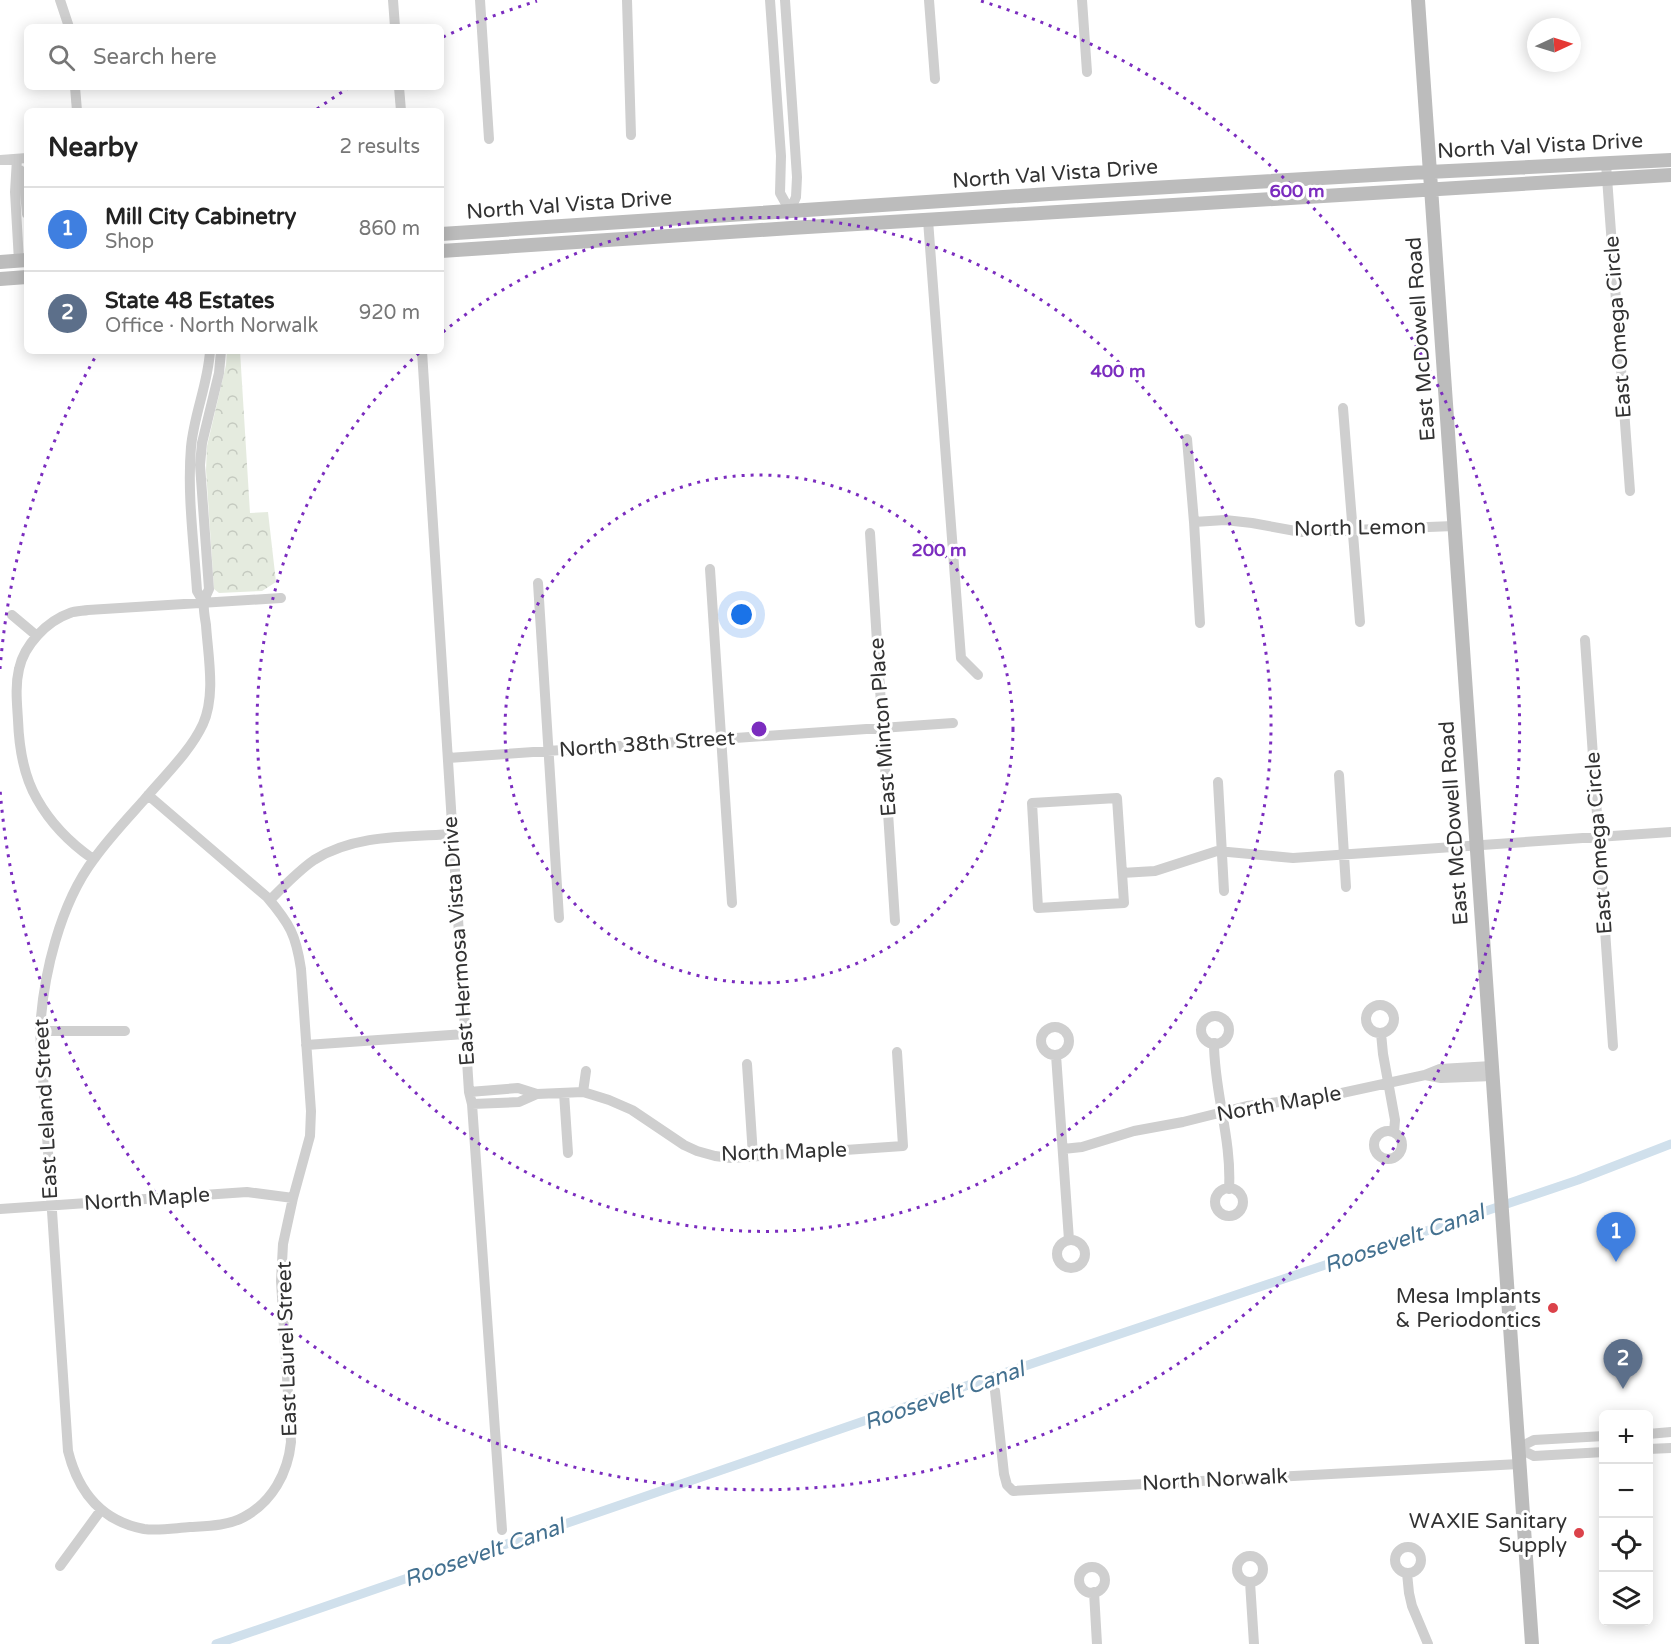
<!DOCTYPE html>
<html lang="en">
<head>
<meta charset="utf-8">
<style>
  body { margin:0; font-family:"Varela Round",sans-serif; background:#f2f2f2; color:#222 }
  .controls { position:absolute; right:18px; bottom:18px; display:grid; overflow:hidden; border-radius:9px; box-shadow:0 3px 15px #0003 }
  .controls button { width:54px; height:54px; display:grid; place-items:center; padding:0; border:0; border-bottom:2px solid #e0e0e0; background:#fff; color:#222; font:30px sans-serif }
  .compass { position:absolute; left:1527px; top:18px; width:54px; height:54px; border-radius:50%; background:#fff; box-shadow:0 3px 15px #0003; rotate:86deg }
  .you { position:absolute; left:742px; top:615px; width:21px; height:21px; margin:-15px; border:4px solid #fff; border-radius:50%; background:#1a73e8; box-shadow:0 0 0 9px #1a73e833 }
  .badge { display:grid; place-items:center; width:39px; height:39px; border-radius:50%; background:#7c3aed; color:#fff; font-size:20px; font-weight:700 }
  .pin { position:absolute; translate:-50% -50px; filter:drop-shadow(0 2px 3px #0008) }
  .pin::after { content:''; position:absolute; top:32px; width:21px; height:18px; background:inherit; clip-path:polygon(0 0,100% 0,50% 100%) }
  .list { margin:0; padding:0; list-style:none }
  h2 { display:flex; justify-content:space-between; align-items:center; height:78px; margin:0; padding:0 24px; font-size:26px }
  h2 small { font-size:20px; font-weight:400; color:#767676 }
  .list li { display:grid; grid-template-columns:39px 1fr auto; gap:18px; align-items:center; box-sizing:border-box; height:84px; padding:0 24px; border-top:2px solid #e0e0e0 }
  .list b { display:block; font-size:22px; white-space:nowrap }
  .list p { margin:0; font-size:20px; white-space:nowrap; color:#767676 }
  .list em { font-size:20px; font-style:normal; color:#767676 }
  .icon { flex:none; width:33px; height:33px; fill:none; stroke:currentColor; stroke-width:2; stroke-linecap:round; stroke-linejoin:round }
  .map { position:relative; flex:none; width:1671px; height:1644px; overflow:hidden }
  .search { position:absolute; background:#fff; box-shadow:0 3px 15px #0003; left:24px; top:24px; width:420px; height:66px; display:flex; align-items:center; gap:15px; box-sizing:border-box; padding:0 21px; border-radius:9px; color:#767676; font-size:22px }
  .panel { position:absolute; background:#fff; box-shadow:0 3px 15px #0003; left:24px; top:108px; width:420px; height:246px; border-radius:9px }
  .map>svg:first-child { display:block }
</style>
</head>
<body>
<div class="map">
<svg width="1671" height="1644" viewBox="0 0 1671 1644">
  <defs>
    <pattern id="forest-crowns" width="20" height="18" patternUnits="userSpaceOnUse" patternTransform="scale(1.5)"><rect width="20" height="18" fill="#e5ebdf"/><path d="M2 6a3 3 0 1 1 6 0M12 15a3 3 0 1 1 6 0" fill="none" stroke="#c5cac0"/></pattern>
  </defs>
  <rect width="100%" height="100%" fill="#fff"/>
  <path fill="url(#forest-crowns)" d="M227,351h13l10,162 18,-1 8,70 -14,9 -43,2 -5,-4 -8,-119 1,-24 19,-81z"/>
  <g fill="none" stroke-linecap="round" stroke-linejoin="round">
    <path stroke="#d0e0ec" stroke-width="9" d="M216,1644l770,-265 592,-199 93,-36"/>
    <path stroke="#cfcfcf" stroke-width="10" d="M60,0l9,27
      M393,0l2,27
      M480,0l9,139
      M627,0l4,135
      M770,0l11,156 -1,37 10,18
      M785,0l12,177 -1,20 -6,14
      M929,0l6,79
      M1082,0l5,72
      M75,87l2,24
      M399,87l2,24
      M17,159l-2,33 4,69
      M0,160l27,-2
      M1606,164l24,327
      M20,170l5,22 2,22
      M928,220l33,438 17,17
      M422,351l47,741 3,12 30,426
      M1343,408l17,214
      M1187,439l7,83 6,101
      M1194,522l31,-2 27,3 49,9 153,-6
      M870,533l25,388
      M710,569l22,334
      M538,583l21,335
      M204,603l-7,-12c-3,-47 -10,-97 -6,-144 3,-33 17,-63 19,-96
      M12,615l25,21
      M1585,640l28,406
      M448,758l505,-35
      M1339,775l7,112
      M1218,782l6,109
      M148,795l119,102c23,27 29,38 34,72l10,142 -1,25 -17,62 -10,46 -1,19 -1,18 10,161c-3,31 -19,60 -47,75 -16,9 -37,9 -54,10 -15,1 -31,4 -46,2 -43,-8 -66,-38 -76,-78l-28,-420c3,-56 20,-127 54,-172 15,-21 33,-40 50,-59 20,-24 46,-48 59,-76 13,-29 5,-68 3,-99 -1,-7 -3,-16 -2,-23 1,-4 3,-9 5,-13l-9,-124 2,-22 17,-70 2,-22
      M93,859c-23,-16 -42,-35 -56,-60 -14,-24 -18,-52 -19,-79 -1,-17 -3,-34 1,-51 5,-24 28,-48 51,-56 5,-2 12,-2 18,-3l193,-12
      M1122,873l-5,-75 -85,5 6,105 86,-5 -2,-30 33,-2 62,-20 76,7 378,-26
      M270,900c14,-14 28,-29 44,-40 41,-26 93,-23 139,-26
      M1366 1019a14 14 0 1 1 28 0a14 14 0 1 1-28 0Z
      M1201 1030a14 14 0 1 1 28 0a14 14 0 1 1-28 0Z
      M1041 1041a14 14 0 1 1 28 0a14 14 0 1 1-28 0Z
      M40,1031h85
      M1381,1033l2,21 12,66 -1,12
      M1214,1043c0,49 18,96 15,146
      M306,1045l159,-11
      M1056,1055l13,185
      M747,1064l6,92
      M1425,1075l16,3 52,-2
      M469,1092l49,-4 19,6 46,-2 10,3 16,5 23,10 52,35 13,6 18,5 16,2 172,-12 -6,-94
      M583,1092l3,-21
      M564,1093l4,60
      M472,1104l47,-2 18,-8
      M1374 1145a14 14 0 1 1 28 0a14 14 0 1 1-28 0Z
      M1063,1149l19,-2 52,-16 49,-9 64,-16 81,-10 97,-21 15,-6 52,-3
      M1215 1202a14 14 0 1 1 28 0a14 14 0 1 1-28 0Z
      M0,1209l247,-17 46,6
      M1057 1254a14 14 0 1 1 28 0a14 14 0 1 1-28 0Z
      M995,1391l9,83 3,11 6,6 506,-27
      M1648,1434l23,-2
      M1518,1448l16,-8 70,-4
      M1518,1448l16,8 70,-4
      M1648,1449l23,-1
      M1395 1560a13 13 0 1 1 26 0a13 13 0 1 1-26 0Z
      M1237 1569a13 13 0 1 1 26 0a13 13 0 1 1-26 0Z
      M60,1566l41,-56
      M1079 1580a13 13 0 1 1 26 0a13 13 0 1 1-26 0Z
      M1407,1573l2,20 3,13 16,38
      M1250,1582l4,62
      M1094,1592l3,52"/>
    <path stroke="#bcbcbc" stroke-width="14" d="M1418,0l114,1644
      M441,234l608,-40 359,-21 263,-13
      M441,251l350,-23 880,-53
      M0,262l27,-2
      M0,279l27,-2"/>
  </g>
  <g fill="none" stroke="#7b2cbf" stroke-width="3" stroke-dasharray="3 6">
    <circle cx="759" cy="729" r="254"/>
    <path d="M443 332A507 507 0 1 1 420 352"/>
    <path d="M0 669A761 761 0 0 1 97 354M317 109A761 761 0 0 1 350 87M443 37A761 761 0 0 1 537 1M981 1A761 761 0 1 1 0 789"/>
  </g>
  <g fill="#db424a" stroke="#fff" stroke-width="2">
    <circle cx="1553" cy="1308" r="6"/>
    <circle cx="1579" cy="1533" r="6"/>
  </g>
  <g text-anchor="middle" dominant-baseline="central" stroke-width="6" stroke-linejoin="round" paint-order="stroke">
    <g font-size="21" fill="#323232" stroke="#fff">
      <text transform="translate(1540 146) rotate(-3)">North Val Vista Drive</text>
      <text transform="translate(1055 174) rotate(-4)">North Val Vista Drive</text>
      <text transform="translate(569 205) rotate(-4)">North Val Vista Drive</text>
      <text transform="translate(1618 327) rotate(-94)">East Omega Circle</text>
      <text transform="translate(1421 339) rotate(-94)">East McDowell Road</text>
      <text transform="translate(1360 528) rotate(-1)">North Lemon</text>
      <text transform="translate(883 727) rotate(-94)">East Minton Place</text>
      <text transform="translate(647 744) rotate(-4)">North 38th Street</text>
      <text transform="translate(1454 823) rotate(-94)">East McDowell Road</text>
      <text transform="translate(1599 843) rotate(-94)">East Omega Circle</text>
      <text transform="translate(459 941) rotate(-94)">East Hermosa Vista Drive</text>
      <text transform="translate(1279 1104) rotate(-10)">North Maple</text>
      <text transform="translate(46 1109) rotate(-93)">East Leland Street</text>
      <text transform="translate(784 1152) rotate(-2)">North Maple</text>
      <text transform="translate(147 1199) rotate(-4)">North Maple</text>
      <text transform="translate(287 1349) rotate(-92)">East Laurel Street</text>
      <text transform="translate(1215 1480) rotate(-3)">North Norwalk</text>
    </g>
    <g font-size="21" fill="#323232" stroke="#fff" text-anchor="end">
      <text x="1541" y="1296">Mesa Implants<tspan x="1541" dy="24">&amp; Periodontics</tspan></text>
      <text x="1567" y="1521">WAXIE Sanitary<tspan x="1567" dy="24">Supply</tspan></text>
    </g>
    <g font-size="22" font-style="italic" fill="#447190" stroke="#fff">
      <text transform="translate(1404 1239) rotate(-19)">Roosevelt Canal</text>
      <text transform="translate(944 1396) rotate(-19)">Roosevelt Canal</text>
      <text transform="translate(484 1553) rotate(-19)">Roosevelt Canal</text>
    </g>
  </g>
  <circle cx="759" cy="729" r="9" fill="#7b2cbf" stroke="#fff" stroke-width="3"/>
  <g font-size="18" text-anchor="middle" font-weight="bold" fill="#7b2cbf" stroke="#fff" stroke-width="6" stroke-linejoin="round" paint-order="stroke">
    <text x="1297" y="197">600 m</text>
    <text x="1118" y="377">400 m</text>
    <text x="939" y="556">200 m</text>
  </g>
</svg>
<div class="controls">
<button>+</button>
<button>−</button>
<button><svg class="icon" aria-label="locate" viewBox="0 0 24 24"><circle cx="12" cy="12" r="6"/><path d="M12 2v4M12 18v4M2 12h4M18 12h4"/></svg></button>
<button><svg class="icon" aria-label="layers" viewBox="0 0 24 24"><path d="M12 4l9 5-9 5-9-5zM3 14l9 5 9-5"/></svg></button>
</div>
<svg class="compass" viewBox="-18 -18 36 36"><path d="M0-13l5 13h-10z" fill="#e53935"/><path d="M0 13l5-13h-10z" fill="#767676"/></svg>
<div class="you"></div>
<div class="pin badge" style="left:1616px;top:1262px;background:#3f7fe0">1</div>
<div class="pin badge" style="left:1623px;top:1389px;background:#5c6f8a">2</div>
<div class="search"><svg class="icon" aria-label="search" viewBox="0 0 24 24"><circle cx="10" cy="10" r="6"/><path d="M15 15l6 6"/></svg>Search here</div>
<section class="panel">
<h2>Nearby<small>2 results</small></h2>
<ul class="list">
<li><span class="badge" style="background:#3f7fe0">1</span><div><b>Mill City Cabinetry</b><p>Shop</p></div><em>860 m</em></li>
<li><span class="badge" style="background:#5c6f8a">2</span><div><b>State 48 Estates</b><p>Office · North Norwalk</p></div><em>920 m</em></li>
</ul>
</section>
</div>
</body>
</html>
